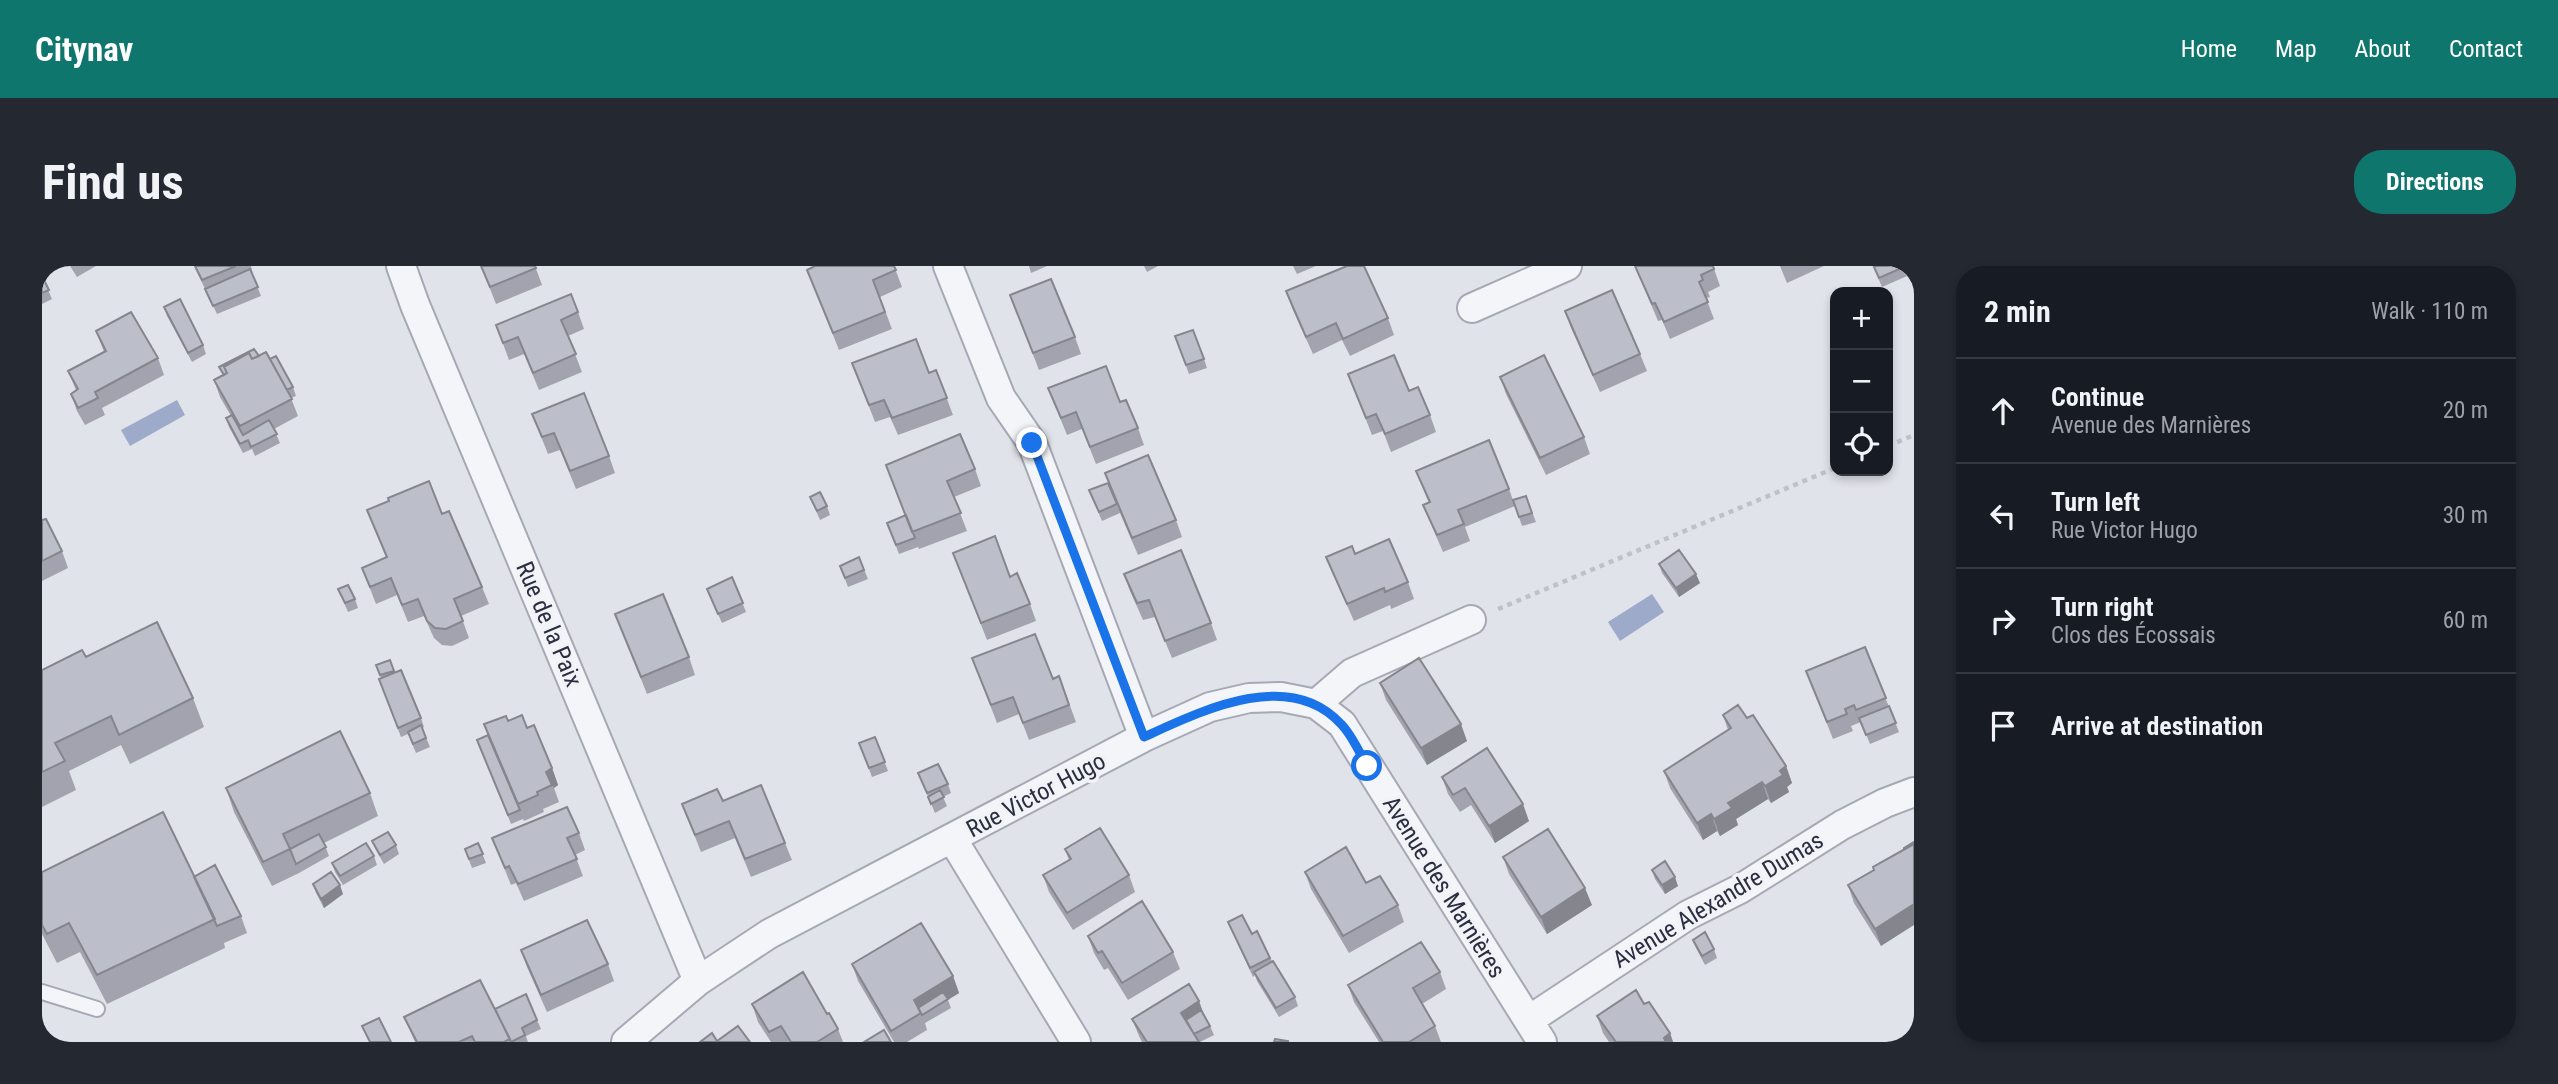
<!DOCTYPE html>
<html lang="en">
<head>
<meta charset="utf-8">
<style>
  body { margin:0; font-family:"Roboto Condensed",sans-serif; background:#242831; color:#f1f3f6 }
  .controls { position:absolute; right:21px; top:21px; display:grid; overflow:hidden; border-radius:14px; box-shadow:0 4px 10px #0003 }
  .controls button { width:63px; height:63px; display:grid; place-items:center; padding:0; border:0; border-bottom:2px solid #363941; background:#171b24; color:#f1f3f6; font:35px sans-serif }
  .stop { position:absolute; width:21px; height:21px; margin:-16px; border:5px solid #1a73e8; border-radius:50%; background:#fff }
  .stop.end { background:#1a73e8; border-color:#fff; box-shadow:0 2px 7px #0008 }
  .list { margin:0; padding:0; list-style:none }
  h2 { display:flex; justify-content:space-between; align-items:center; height:91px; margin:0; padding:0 28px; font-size:30px }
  h2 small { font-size:23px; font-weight:400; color:#9ea1a6 }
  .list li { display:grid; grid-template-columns:46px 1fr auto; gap:21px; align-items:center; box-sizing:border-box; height:105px; padding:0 28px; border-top:2px solid #363941 }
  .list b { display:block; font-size:26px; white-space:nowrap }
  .list p { margin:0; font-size:23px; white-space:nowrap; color:#9ea1a6 }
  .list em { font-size:23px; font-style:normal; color:#9ea1a6 }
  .icon { flex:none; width:38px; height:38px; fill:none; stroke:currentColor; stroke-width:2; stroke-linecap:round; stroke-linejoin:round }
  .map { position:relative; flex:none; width:1872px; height:776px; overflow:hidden; border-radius:28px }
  header { display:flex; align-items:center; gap:42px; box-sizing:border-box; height:98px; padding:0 35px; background:#0f766e; color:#fff }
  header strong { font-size:33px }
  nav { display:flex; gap:38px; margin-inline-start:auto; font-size:24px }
  .intro { display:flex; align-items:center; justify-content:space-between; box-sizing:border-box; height:168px; padding:0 42px }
  h1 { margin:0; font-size:49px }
  .button { padding:18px 32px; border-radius:28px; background:#0f766e; color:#fff; font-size:24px; font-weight:700 }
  main { display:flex; gap:42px; padding:0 42px }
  aside { flex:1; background:#171b24; border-radius:28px; box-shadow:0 4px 10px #0003 }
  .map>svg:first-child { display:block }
</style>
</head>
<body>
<header>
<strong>Citynav</strong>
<nav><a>Home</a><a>Map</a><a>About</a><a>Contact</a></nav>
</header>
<div class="intro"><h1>Find us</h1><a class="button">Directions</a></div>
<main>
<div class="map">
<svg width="1872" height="776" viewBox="0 0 1872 776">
  <rect width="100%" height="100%" fill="#e1e3ea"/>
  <path fill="#9daac9" d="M135,134l8,15 -55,31 -9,-16z
    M1610,328l12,18 -44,29 -12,-19z"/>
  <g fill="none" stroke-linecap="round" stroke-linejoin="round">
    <g stroke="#a6a9b4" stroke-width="18">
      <path id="service" d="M0,726l55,17"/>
    </g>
    <g stroke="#a6a9b4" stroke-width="32">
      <path id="minor" d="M359,0l14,39 283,676
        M906,0l53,132 31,45 112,294
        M1430,42l95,-42
        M1274,438l36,-31 119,-53
        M911,574l123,202
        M1487,754l159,-105 52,-26 102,-64 43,-22 29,-11
        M584,776l72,-61 71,-47 375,-197 66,-30 39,-9 32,-1 35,7 26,20 200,318"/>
    </g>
    <path stroke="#bfc1c8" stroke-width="4.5" stroke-dasharray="5 5" stroke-linecap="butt" d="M1846,180l26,-11
      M1456,343l337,-141"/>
    <use href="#service" stroke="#f4f5f8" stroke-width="14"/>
    <use href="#minor" stroke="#f4f5f8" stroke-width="28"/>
  </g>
  <path fill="#a2a3ae" d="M28,0h26l-19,11z
    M152,0h57l2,9 8,21 -44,18z
    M439,0h54l7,19 -46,19z
    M852,0l8,21 -22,10 12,32 -53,21 -32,-80z
    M987,0h18l-16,7z
    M1102,0h14l-11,6z
    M1251,0h23l-19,8z
    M1593,0h78l7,20 -12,6 2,5 -4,1 8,21 -44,20 -8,-19 -4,1z
    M1738,0h44l-37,17z
    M1831,0h41v7l-32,14z
    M0,10l10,23 -10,5z
    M1244,25l102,27 6,17 -44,21 -8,-16 -29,14 -21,-46z
    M968,29l65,42 6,17 -42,16z
    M122,41l39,38 3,9 -14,8 -25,-46z
    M1523,45l75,43 7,17 -47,21 -29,-64z
    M536,46l6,17 -16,7 14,36 -43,18 -15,-36 -15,6 -13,-35z
    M54,65l62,27 6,17 -62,33 3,7 -20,10 -8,-14 -6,-17 5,-4 -8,-19 36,-19z
    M1133,70l29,23 3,9 -18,6z
    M217,90l11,3 23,28 3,9 -5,2 7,18 -24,13 6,14 -25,13 -3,-7 -9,4 -14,-26 -3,-9 5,-2 -11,-19 -6,-17 9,-5 -4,-8z
    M810,97l77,10 7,-3 17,45 -55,20 -8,-18 -15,5z
    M1306,108l61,17 21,24 6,17 -45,20 -8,-21 -11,4z
    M1458,111l84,60 6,17 -44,21 -40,-81z
    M1006,122l72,14 18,26 6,17 -48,19 -14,-35 -15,6z
    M1846,129l5,14 -5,1z
    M490,148l77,42 6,17 -39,16 -16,-39 -12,4z
    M844,199l89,4 6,17 -27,11 13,34 -48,18 -1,-2 -19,7 -12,-31 18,-8z
    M1374,205l93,18 4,11 13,-4 10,26 -14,4 -7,-20 -50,21 5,14 -27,11 -13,-30 -7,-17 6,-2z
    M1047,224l87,30 6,17 -44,18 -18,-42 -18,8z
    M768,231l17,9 3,9 -10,5z
    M325,244l75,4 40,73 7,17 -28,12 8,22 -17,8 -10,-1 -8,-7 -10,-22 -16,6 -11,-27 -21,9 -14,-36 24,-11z
    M0,254l20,31 6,17 -26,13z
    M911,287l57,24 20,27 6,17 -49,19z
    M817,291l9,22 -20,8 -8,-21z
    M1284,291l82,25 6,17 -23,10 -1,-4 -36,16 -21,-47z
    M1617,298l41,19 -21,14 -17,-24z
    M1082,308l87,49 6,17 -45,18 -17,-41 -12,3 -13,-29z
    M690,311l14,35 -24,11 -15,-34z
    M296,323l17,10 3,9 -10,4z
    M573,348l74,43 6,18 -48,19z
    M1823,381l34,85 -29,12 -9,-22 -10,4 2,5 -20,8 -27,-68z
    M44,391l107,41 11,29 -74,37 -9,-19 -52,26 7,19 -34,17v-137z
    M930,392l81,21 6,-3 17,46 -47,18 -10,-26 -22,9z
    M348,394l5,13 26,45 3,9 -2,1 8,19 -14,6 -8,-19 -7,3 -22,-58 2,-1 -5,-13z
    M1338,417l87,58 -40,24 -41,-65z
    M1681,449l24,3 39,48 6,17 -5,4 2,5 -18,11 -3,-4 -32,20 2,6 -18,11 -3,-5 -14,9 -33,-52 -6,-17 64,-41z
    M466,455l19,7 25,40 6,17 -4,3 5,14 -16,7 1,3 -20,9 -2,-4 1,2 -12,5 -34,-84 12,-3 -5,-13z
    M833,471l13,34 -16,6 -13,-34z
    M876,507l30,11 3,9 -8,4 4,9 -12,7z
    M1400,511l87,44 -34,22 -24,-38 -11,7 -12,-18z
    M184,522l144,5 8,23 -54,27 5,13 -30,17 -27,13 -38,-74z
    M681,535l62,42 7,17 -41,17 -16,-39 -34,14 -19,-48z
    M537,567l6,17 -10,5 8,21 -59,25 -8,-18 -5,2 -19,-47z
    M330,575l24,4 3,9 -15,10 -8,-14z
    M1872,576l-33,104 -27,-43 -6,-18 26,-15 -1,-3 31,-18z
    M436,577l8,20 -14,5 -7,-19z
    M1023,583l64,26 6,17 -62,38 -24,-38 -6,-17 26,-15z
    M332,590l3,9 -34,20 -8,-13 -3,-9z
    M1461,591l89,48 -45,29 -38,-60z
    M1610,604l26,16 -13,8 -10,-15z
    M0,606l152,5 47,39 6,17 -23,10 1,5 -118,56 -27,-52 -23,11 -15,-29z
    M1263,606l61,11 32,22 6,17 -55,31 -38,-64z
    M271,618l30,10 -19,14 -8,-15z
    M1186,656l24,12 18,24 25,39 3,9 -19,11 -22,-36 -2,-6 -2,2z
    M1046,670l85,16 7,17 -52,31 -20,-32 -4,2 -10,-17z
    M1651,674l21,9 3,9 -12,7 -9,-17z
    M479,684l87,14 6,17 -67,31 -20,-45z
    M810,698l101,12 6,17 -11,7 3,8 -26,15 2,7 -20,12h-13l-36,-61z
    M1398,706l6,17 -24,15 13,22 6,16h-62l-25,-40 -6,-17z
    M1157,735l5,15 6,10 4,9 -14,7h-58l-3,-6 -7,-17z
    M710,738l75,10 11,15 5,13h-72l-13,-20z
    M1602,738l26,29 3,9h-64l-6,-9 -6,-17z
    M453,743l42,11 4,9 -15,7 2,6h-113l-11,-25z"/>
  <path fill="#84858d" d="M1654,308l4,9 -21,14 -3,-9z
    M1419,458l6,17 -40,24 -6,-17z
    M1744,500l6,17 -5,4 2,5 -18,11 -6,-17 15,-15z
    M510,502l6,17 -4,3 -8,-16z
    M1720,516l6,17 -32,20 2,6 -18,11 -6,-17 14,-16z
    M1481,538l6,17 -34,22 -6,-17z
    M1669,548l6,17 -14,9 -6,-17z
    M1633,611l3,9 -13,8 -3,-9z
    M298,619l3,9 -19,14 -3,-9z
    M1543,622l7,17 -45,29 -6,-17z
    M1872,638v21l-33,21 -6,-17z
    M911,710l6,17 -37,22 -8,-15z
    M1157,735l6,17 -16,11 -8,-16z
    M1628,767l3,9h-8l-1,-4z"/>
  <path fill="#bcbeca" stroke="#84858d" stroke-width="2" d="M153,0h41l-34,14z
    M439,0h54l1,2 -46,19z
    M773,0h79l2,4 -23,10 12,32 -52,21 -26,-63z
    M1305,0h17l24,52 -45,21 -7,-16 -30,14 -20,-46z
    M1593,0h78l1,3 -13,6 2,5 -4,2 9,20 -44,20 -9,-19 -3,1z
    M1834,0h30l-27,12 -5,-11z
    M208,3l8,18 -45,19 -8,-17z
    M0,10l7,14 -7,3z
    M1009,13l24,58 -42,16 -23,-58z
    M1570,24l28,64 -47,21 -28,-64z
    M529,28l7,18 -17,8 15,34 -43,19 -15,-36 -15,6 -7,-18z
    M138,33l23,46 -15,8 -24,-46z
    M89,46l27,46 -63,34 3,6 -20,10 -7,-14 7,-5 -10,-18 38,-20 -10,-20z
    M1151,64l11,29 -18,6 -11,-29z
    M874,73l13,34 7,-3 11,28 -55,20 -8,-18 -15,5 -17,-42z
    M212,83l5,7 -7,3 -3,-6 -25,14 3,6 -3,2 -5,-8z
    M224,86l26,47 -52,27 -26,-46 13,-7 -3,-6 25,-14 3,6z
    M1352,89l15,36 9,-4 12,28 -45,19 -9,-20 -10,4 -18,-44z
    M1502,89l40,82 -44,21 -40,-81z
    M234,90l17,31 -6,3 -17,-31z
    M1064,100l14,36 6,-2 12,28 -48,19 -14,-35 -15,6 -13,-30z
    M542,127l25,63 -39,15 -16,-38 -12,4 -10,-23z
    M190,149l11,20 26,-15 8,14 -26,13 -3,-7 -8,4 -14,-26z
    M918,168l15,35 -28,12 14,32 -49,19 -26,-67z
    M1447,174l20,49 -51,21 6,14 -27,11 -14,-30 7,-3 -14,-31z
    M1106,189l28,65 -44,18 -27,-65z
    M387,215l13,33 7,-3 33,76 -28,12 9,22 -17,8 -11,-1 -8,-7 -9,-22 -16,6 -11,-27 -21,9 -8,-19 25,-11 -20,-47 22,-9 -1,-3z
    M1066,217l9,21 -18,8 -10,-22z
    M778,226l7,14 -10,5 -7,-14z
    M1484,230l6,17 -13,4 -6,-17z
    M864,249l9,23 -19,7 -9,-22z
    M4,253l16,32 -20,10v-41z
    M953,270l15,41 7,-4 13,31 -49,19 -28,-70z
    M1347,273l19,43 -23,10 -1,-4 -37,16 -21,-47 26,-11 3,8z
    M1139,284l30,73 -46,18 -16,-41 -12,3 -13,-29z
    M1637,284l17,24 -20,14 -17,-24z
    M817,291l5,13 -19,8 -5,-12z
    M690,311l11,26 -25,11 -11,-25z
    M306,319l7,14 -10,4 -7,-14z
    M621,328l26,63 -48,20 -26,-63z
    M115,356l36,76 -74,37 -8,-19 -56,27 10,18 -23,11v-102l40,-20 4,7z
    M993,368l18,45 6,-3 10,29 -46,18 -10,-26 -22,8 -19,-47z
    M1823,381l21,51 -30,12 -2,-5 -9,4 2,5 -20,8 -21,-51z
    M1377,392l42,66 -40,24 -41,-65z
    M348,394l4,11 -14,4 -4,-10z
    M359,404l20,48 -23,10 -19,-49z
    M1696,439l9,13 6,-3 33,51 -6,5 3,4 -18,11 -3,-4 -34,21 4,5 -18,11 -3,-5 -14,9 -33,-52 67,-43 -8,-13z
    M1847,440l7,17 -30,12 -7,-17z
    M480,449l5,13 7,-3 18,43 -6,4 6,13 -15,7 1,3 -20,9 -34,-80 22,-8 2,5z
    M379,459l5,13 -13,6 -5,-12z
    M298,465l30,62 -87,41 7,15 -27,13 -37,-74z
    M446,469l32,75 -12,5 -31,-75z
    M833,471l10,25 -16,6 -10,-25z
    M1445,482l36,56 -34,22 -24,-38 -12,7 -11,-18z
    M896,498l10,20 -21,9 -9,-20z
    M719,519l24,58 -40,16 -16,-38 -34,14 -13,-31 35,-15 6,12z
    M898,524l4,7 -13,7 -3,-7z
    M525,541l12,26 -12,5 10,21 -59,25 -9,-18 -4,2 -13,-30z
    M121,546l52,107 -118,56 -28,-52 -22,11 -5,-9v-53z
    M1058,562l29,47 -62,38 -24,-38 28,-16 -6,-10z
    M1506,563l37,59 -44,29 -38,-60z
    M346,566l8,13 -16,10 -8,-14z
    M277,568l7,13 -30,17 -6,-15z
    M1872,576v2l-10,5v-1z
    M324,577l8,13 -34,20 -8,-13z
    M436,577l5,11 -14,5 -4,-10z
    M1872,578v60l-39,25 -27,-44 26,-15 -1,-3z
    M1304,581l20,36 14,-7 18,29 -55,31 -38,-64z
    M1623,595l10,16 -13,8 -10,-15z
    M173,599l26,51 -24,10 -23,-49z
    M289,606l9,13 -19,14 -8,-15z
    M1100,635l31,51 -51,31 -20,-32 -4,2 -10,-17z
    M1200,649l10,19 5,-3 13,27 -20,10 -22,-46z
    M545,654l21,44 -67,31 -20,-45z
    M879,657l32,53 -39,24 7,13 -30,18 -39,-67z
    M1663,666l9,17 -12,7 -9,-16z
    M1379,676l19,30 -27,16 22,38 -26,16h-26l-35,-57z
    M1231,695l22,36 -19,11 -22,-36z
    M761,706l24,42 2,-1 9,16 -21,13h-26l-10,-16 -12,6 -17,-28z
    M438,714l30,59 -6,3h-29l-3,-6 -13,6h-42l-13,-25z
    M1147,718l10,17 -18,12 18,29h-52l-15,-23z
    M1594,724l8,14 5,-2 21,31 -6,5 2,4h-50l-19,-26z
    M901,726l5,7 -26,16 -4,-7z
    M484,728l11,26 -15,8 3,7 -14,7 -16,-33z
    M1159,744l9,16 -16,8 -8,-14z
    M337,752l12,24h-21l-8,-16z
    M696,760l12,16h-50l12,-9 5,8z
    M842,764l7,12h-27z
    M1233,773l13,2v1h-14z"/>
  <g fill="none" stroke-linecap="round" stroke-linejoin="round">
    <path stroke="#1a73e8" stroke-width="9" d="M990,177l112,294c57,-26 145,-70 197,-13 11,11 18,28 26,42"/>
  </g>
  <g text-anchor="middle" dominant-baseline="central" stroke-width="7" stroke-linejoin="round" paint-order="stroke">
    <g font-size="24" fill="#2a2e41" stroke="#f1f3f7">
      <text transform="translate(507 358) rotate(67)">Rue de la Paix</text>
      <text transform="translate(994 529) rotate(-28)">Rue Victor Hugo</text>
      <text transform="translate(1402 621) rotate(58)">Avenue des Marnières</text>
      <text transform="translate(1676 634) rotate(-31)">Avenue Alexandre Dumas</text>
    </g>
  </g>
</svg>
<div class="controls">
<button>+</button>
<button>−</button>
<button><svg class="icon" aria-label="locate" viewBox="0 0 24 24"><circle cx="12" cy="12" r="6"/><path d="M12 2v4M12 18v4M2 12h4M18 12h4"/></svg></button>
</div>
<div class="stop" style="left:1325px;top:500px"></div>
<div class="stop end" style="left:990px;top:177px"></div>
</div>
<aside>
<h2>2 min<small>Walk · 110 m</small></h2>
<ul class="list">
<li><svg class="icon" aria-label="ahead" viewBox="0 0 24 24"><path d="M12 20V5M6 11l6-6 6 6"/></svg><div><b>Continue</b><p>Avenue des Marnières</p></div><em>20 m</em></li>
<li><svg class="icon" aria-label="left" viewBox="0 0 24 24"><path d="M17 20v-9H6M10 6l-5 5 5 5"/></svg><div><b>Turn left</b><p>Rue Victor Hugo</p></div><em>30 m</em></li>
<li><svg class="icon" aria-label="right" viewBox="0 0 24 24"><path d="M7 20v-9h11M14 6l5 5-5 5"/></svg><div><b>Turn right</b><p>Clos des Écossais</p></div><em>60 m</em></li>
<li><svg class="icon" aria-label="arrive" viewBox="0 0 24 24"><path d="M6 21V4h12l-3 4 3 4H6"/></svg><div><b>Arrive at destination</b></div></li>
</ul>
</aside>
</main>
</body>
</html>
